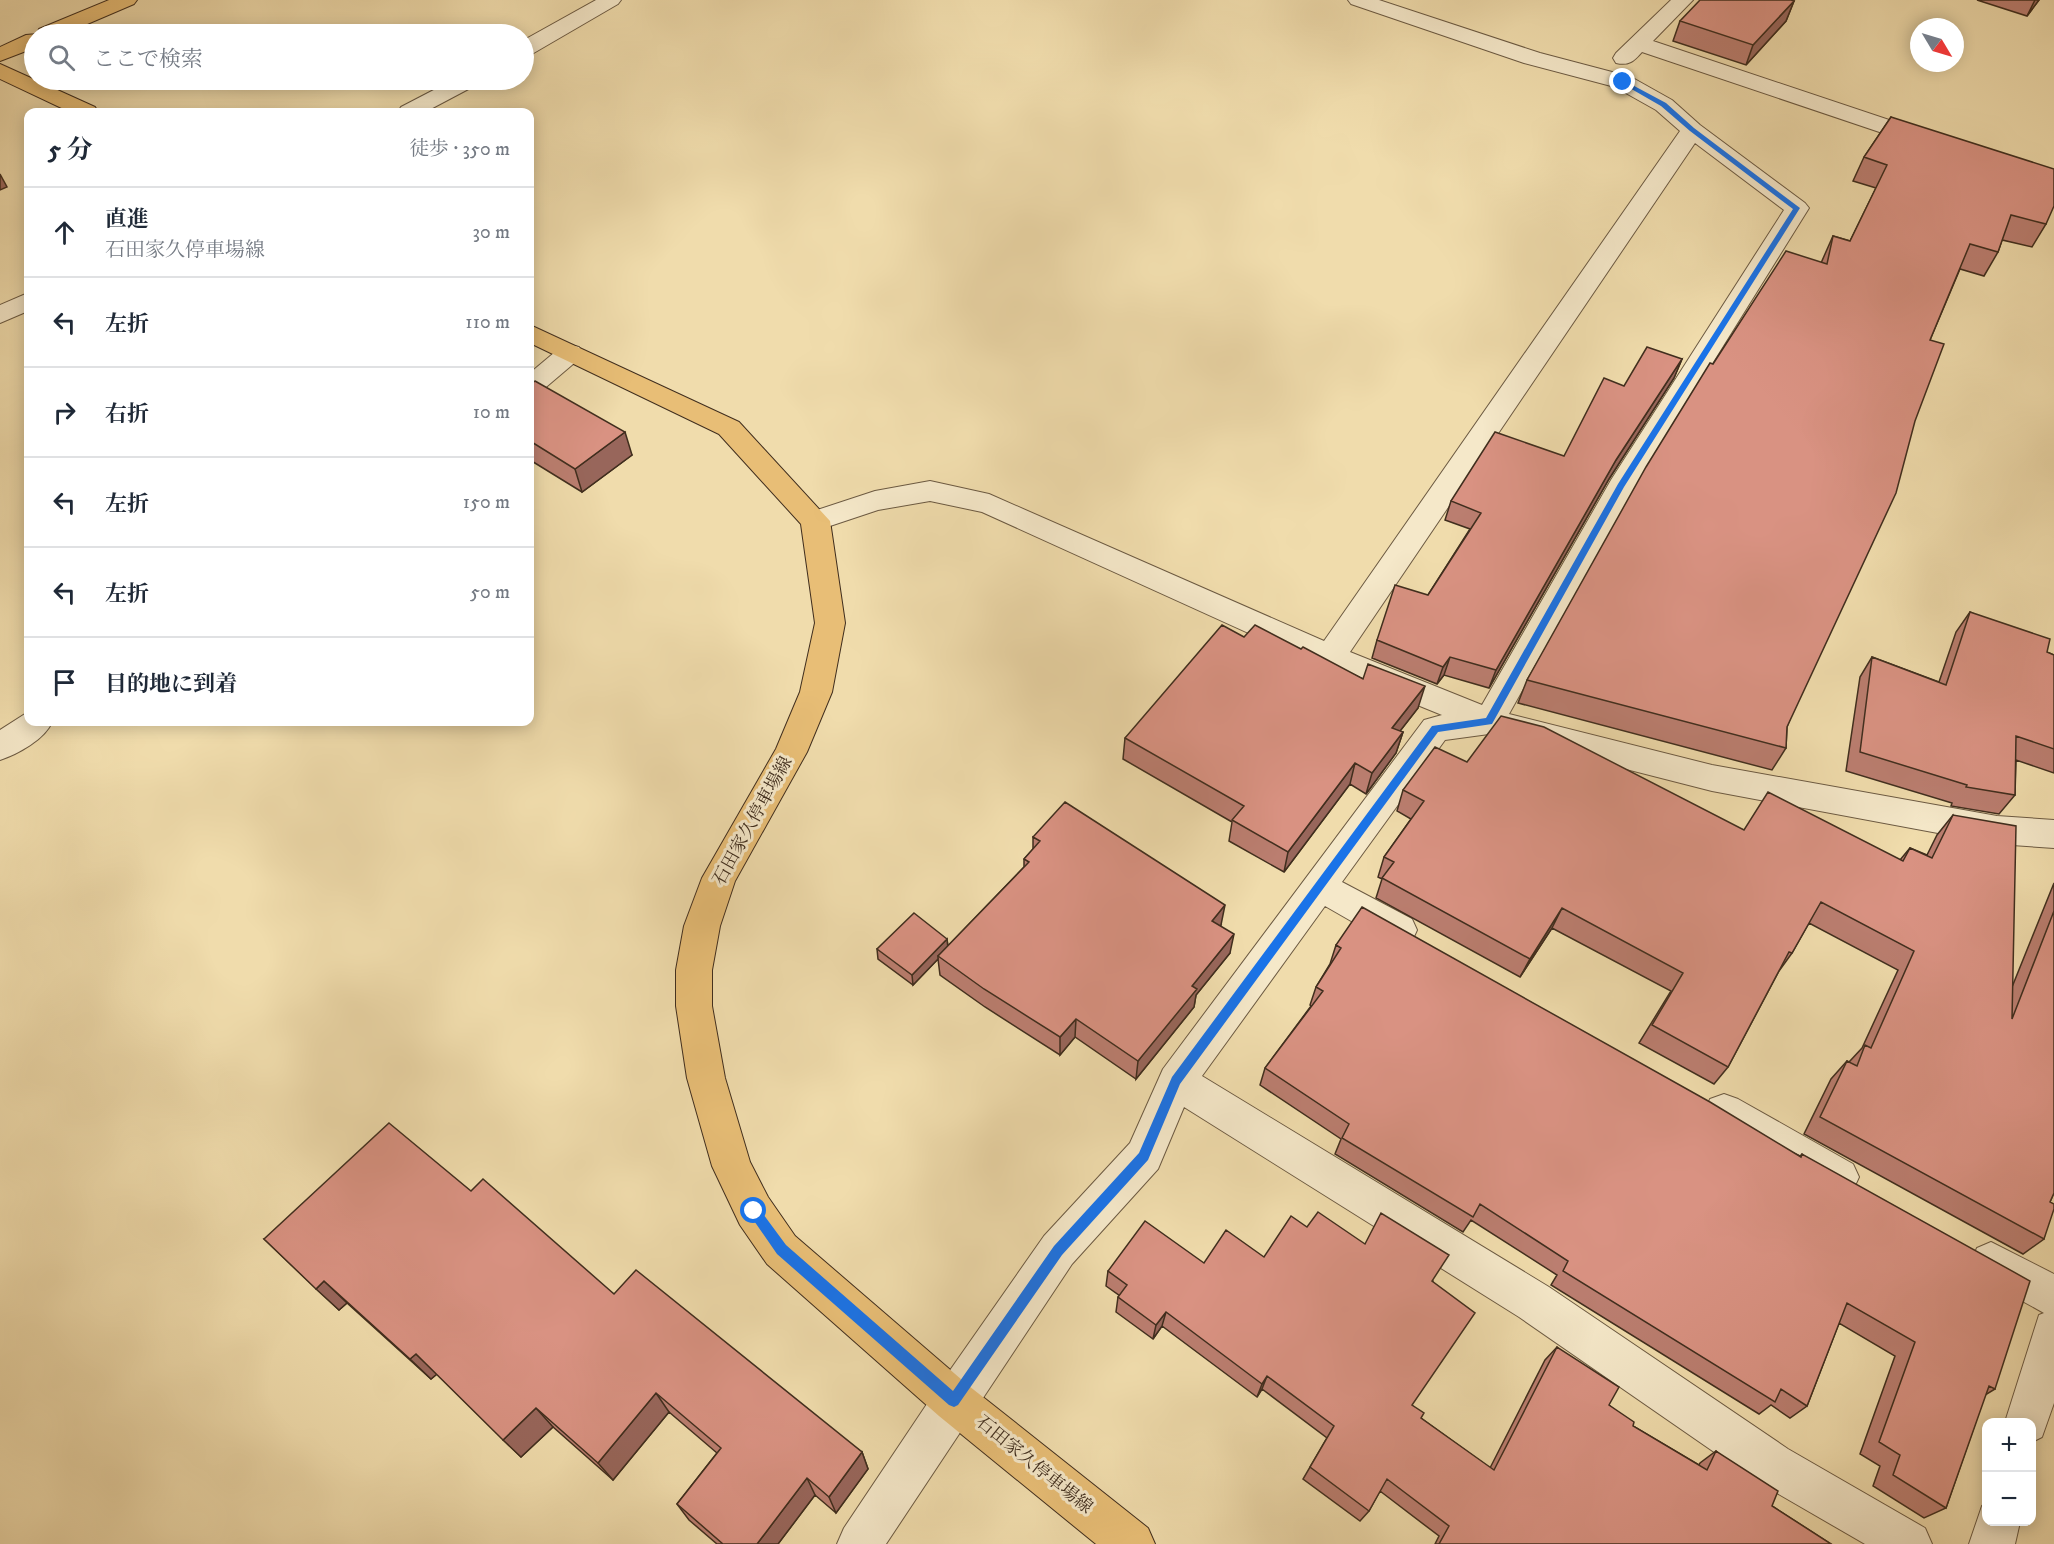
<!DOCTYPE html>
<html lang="ja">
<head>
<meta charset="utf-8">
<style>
  body { margin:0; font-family:"IM FELL DW Pica","Noto Serif JP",serif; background:#f2f2f3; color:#1f2937 }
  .controls { position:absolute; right:18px; bottom:18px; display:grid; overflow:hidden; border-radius:12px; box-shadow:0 3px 15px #0003 }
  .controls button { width:54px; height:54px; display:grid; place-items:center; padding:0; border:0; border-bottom:2px solid #e0e1e3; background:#fff; color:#1f2937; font:30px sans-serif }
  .compass { position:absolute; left:1910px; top:18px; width:54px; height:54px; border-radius:50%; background:#fff; box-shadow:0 3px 15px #0003; rotate:128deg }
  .stop { position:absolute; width:18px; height:18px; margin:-14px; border:4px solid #1a73e8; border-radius:50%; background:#fff }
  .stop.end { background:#1a73e8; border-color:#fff; box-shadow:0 2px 6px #0008 }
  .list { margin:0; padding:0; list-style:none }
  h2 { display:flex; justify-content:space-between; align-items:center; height:78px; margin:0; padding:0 24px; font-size:26px }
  h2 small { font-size:20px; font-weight:400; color:#747a83 }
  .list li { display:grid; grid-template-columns:39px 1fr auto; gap:18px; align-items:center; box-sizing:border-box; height:90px; padding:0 24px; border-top:2px solid #e0e1e3 }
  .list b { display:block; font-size:22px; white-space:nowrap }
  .list p { margin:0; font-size:20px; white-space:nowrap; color:#747a83 }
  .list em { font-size:20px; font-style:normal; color:#747a83 }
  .icon { flex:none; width:33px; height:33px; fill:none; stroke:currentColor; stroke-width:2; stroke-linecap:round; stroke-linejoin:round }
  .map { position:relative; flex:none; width:2054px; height:1544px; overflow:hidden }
  .search { position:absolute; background:#fff; box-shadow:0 3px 15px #0003; left:24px; top:24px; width:510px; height:66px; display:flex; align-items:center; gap:15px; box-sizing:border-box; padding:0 21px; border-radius:33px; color:#747a83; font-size:22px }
  .panel { position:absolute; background:#fff; box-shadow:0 3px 15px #0003; left:24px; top:108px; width:510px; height:618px; border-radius:12px }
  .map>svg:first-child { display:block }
</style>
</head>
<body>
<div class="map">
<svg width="2054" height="1544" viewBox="0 0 2054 1544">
  <rect width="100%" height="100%" fill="#f0dcac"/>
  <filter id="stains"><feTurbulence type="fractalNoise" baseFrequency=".00333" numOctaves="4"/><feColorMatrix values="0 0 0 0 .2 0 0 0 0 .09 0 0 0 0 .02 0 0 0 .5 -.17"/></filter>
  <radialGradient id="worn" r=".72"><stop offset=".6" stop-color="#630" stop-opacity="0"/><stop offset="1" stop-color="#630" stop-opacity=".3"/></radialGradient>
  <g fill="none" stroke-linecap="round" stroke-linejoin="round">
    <g stroke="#6c5a42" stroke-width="2">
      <path id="minor" d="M596,0h25l-3,4 -86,50 -8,1v-15z
        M1348,0h31l161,53 91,24 41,23 28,25 105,78 4,5 -175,281 -125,225 203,51 285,51 57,4v28l-57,-4 -285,-53 -223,-57 -44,6 -103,142 70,37 5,11 -5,11 -13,4 -13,-4 -61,-35 -123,170 347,211 239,162 137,79 7,16h-67l-109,-63 -237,-164 -335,-210 -26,62 -86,95 -186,280h-49l7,-16 95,-142 105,-150 86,-93 33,-74 261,-349 18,-5 -123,-50 -337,-153 -52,-11 -52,9 -63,21 -10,-3 -5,-7 5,-7 70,-23 55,-10 59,13 335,147 356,-510 -24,-21 -41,-23 -91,-24 -173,-59zM1695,143l89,67 -173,270 -129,225 -132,-53z
        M1671,0h22l-40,41 284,95 3,5 -3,5 -8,2 -8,-2 -279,-94c-8,9 -13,14 -26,11l-3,-5 3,-5z
        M453,80h26l-3,5 -51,27h-27l3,-5z
        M28,293v18l-28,12v-18z
        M570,345l9,2 4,6 -4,6 -40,34 -9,3v-23l31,-26z
        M28,712v10h24c-7,17 -34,32 -52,38v-30z
        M1724,1094l14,5 115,65 6,13 -6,13 -14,6 -14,-6 -115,-65 -5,-13 5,-13z
        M1991,1242l63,32v129l-12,34 -10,5v-20h-27l34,-107 5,-2 -67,-37 -6,-14 6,-14z
        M1986,1504v18h34l-5,22h-46l13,-38z"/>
    </g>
    <g stroke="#402e1e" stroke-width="2">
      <path id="major" d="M0,64l95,43 3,5h-28l-70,-33z
        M530,325l209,97 91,99 15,102 -13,69 -25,60 -72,129 -15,45 -8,44v36l13,72 25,84 18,35 27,39 174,150 179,142 7,16h-59l-157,-128 -172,-152 -27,-39 -28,-59 -25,-88 -11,-72v-36l8,-44 18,-48 74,-129 24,-57 15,-69 -14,-99 -82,-90 -189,-91z"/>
    </g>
    <g stroke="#402e1e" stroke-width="2">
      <path id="highway" d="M109,0h28l-3,4 -70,30h-30v14l-34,13v-14l26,-12 11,-1 2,-5z"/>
    </g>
    <use href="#minor" fill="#f5e8c9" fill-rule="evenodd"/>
    <use href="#major" fill="#e8be76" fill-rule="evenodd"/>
    <use href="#highway" fill="#e8be76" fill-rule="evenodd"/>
  </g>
  <path fill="#bb7e70" stroke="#402e1e" stroke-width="1.5" d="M1977,0h62l-12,16z
    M1794,1l-8,20 -40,44 -73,-24 7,-20z
    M1891,117l155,107 -14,23 -30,-7 -4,12 -14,24 -24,-7 -30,71 -143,387 -1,21 -14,22 -254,-67 9,-23 186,-316 108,-101 12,-27 17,5 26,-53 -23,-7 11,-24z
    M1682,359l-8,19 -65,101 -120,209 -45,-13 -7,9 -65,-26 5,-18 51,-45 42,-66 -25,-9 6,-19 113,-45 60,-70z
    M530,384l102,71 -50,37 -52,-32z
    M1970,612l77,40 7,3v118l-38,-13 -1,35 -16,19 -48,-8 1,-3 -106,-32 14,-94 12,-20 67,25 17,-50z
    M1244,637l57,12 62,30 55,29 -18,23 3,1 -7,21 -30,41 -16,-10 -66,88 -55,-31 3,-19 -109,-63 2,-21z
    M1467,762l277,68 156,30 10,-12 17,7 10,-20 16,-20 59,172 42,-104v310l-4,9 -6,37 -21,15 -219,-120 27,-55 16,-18 2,1 13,-14 36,-78 -89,-47 -17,30 -13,18 -51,96 -14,17 -75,-41 32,-52 -119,-63 -32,49 -144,-79 6,-19 -4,-2 6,-20 27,-38 -14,-8 6,-21z
    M1033,837l188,88 -1,1 10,27 -34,42 -2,12 -58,72 -61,-42 -15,18 -75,-48 -45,-32 -2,-16 -25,26 -35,-26 -1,-10 70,-10 1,7 76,-79v-8l9,-10z
    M1336,945l464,211 2,-2 193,235 -10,6 -39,113 -22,10 -51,-32 7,-20 -20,-12 35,-98 -56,-33 -32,83 -17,12 -19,-13 -12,9 -208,-129 6,-10 -86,-55 -8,12 -128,-78 6,-15 -81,-54 5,-17 46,-62 -1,-1 6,-18 14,-23z
    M471,1191l143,103 248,158 6,17 -32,44 -21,-18 -37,49h-61l-28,-24 -12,-16 40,-51 -48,-41 -56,68 -60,-53 -32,30 -84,-83 -6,5 -84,-76 -8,7 -75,-71z
    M1307,1227l126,54 -21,124 9,13 69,50 55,-108 12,-13 52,58 24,21 66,39 1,-2 16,-12 56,55 59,38h-396l4,-8 -59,-45 -11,20 -9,10 -57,-42 24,-41 -65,-49 -5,8 -95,-71 -9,13 -37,-27 2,-15 2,-1 -14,-10 2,-15 96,-8 60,-6z"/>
  <path fill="#98665b" stroke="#402e1e" stroke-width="1.5" d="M2035,0h4l-12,16z
    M1794,1l-8,20 -40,44 7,-20z
    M0,174l7,13 -7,3z
    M1682,359l-8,19 -65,101 -120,209 7,-18 120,-210z
    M625,432l7,23 -50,37 -7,-23z
    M1450,657l-6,18 -7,9 6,-17z
    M1425,686l-7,22 -32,41 6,-21z
    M1403,732l-7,21 -30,41 6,-21z
    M1355,763l-5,21 -66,88 4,-20z
    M1225,905l-4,20 -13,16 4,-20z
    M1562,908l-10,20 -32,49 10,-18z
    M1234,934l-4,19 -34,42 -2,12 -58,72 2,-18 54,-75z
    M947,939l1,10 -10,7v3l-25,26 -1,-10z
    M1076,1019l-1,18 -15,18v-18z
    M324,1281l23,22 -8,7 -23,-21z
    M1166,1312l-4,14 -9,13 3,-14z
    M416,1354l21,20 -6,5 -21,-20z
    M1267,1376l-5,13 -5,8 5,-13z
    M656,1393l13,19 -56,68 -15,-17z
    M536,1408l17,19 -32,30 -18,-17z
    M862,1452l6,17 -32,44 -7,-16z
    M807,1478l8,17 -37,49h-21z"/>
  <path fill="#d99282" stroke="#402e1e" stroke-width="1.5" d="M1700,0h91l3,1 -41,44 -73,-24z
    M1891,117l163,52v37l-8,18 -35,-9 -13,37 -28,-8 -40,96 14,4 -29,77 -19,72 -109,234 -1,21 -259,-68 119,-213 64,-104 3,1 73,-113 41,13 6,-28 17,5 37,-76 -23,-8z
    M1647,347l35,12 -66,101 -120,210 -46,-13 -7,10 -66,-27 18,-55 33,10 53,-82 -30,-12 44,-69 69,24 40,-78 20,8z
    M535,381l90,51 -50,37 -45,-28v-57z
    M1970,612l80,27 -3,13 7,3v94l-38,-13 -1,59 -49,-8 1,-2 -107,-33 12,-95 74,28z
    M1222,625l22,12 11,-12 46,24 2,-2 60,32 5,-15 57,22 -33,42 11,4 -31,41 -17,-10 -67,89 -56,-32 12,-14 -119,-68z
    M1501,716l43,11 200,103 24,-38 135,69 7,-13 22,10 21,-43 63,11 -4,193 42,-108v282l-4,9 4,2v5l-10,30 -224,-122 27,-56 10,5 8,-21 6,3 43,-97 -93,-49 -29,51 -3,-1 -61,115 -76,-42 31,-52 -121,-65 -32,51 -148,-81 12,-16 -10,-5 40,-56 -21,-11 32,-43 32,15z
    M1065,802l160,103 -13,16 22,13 -42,52 5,3 -59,72 -62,-42 -16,18 -76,-48 -46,-33 91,-94 -5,-3 16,-18 -7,-4z
    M1362,907l348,195 91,55 1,-3 228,127 -35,108 -6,-3 -43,122 -53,-33 7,-20 -21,-13 36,-100 -68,-39 -40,103 -26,-17 -6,13 -212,-131 5,-10 -88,-57 -7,13 -131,-79 7,-14 -84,-56 58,-77 -7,-4 25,-39 -5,-3z
    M914,913l33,26 -35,36 -35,-26z
    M389,1123l82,68 12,-12 131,115 22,-24 226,182 -33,45 -22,-19 -50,66h-34l-46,-40 44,-56 -65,-55 -58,70 -62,-55 -33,32 -87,-86 -6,5 -86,-78 -8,8 -52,-50z
    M1318,1212l47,32 16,-31 68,42 -17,26 43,32 -63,92 12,8 -3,5 73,52 63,-123 62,40 -10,18 25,17 -1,4 74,44 9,-19 62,40 -6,15 59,38h-392l10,-18 -62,-47 -18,32 -59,-44 24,-41 -67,-50 -5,8 -96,-72 -10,13 -38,-28 9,-12 -19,-14 37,-50 59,42 22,-33 38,27 27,-41 16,11z"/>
  <path fill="#1a73e8" d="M1623,80l43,23 28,25 106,80 -176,279 -132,237 -54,8 -258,352 -32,76 -86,95 -104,150 -4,2 -5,-2 -172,-151 -27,-39v-8h8l28,38 167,146 101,-145 85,-93 33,-76 260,-351 54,-8 132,-234 175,-275 -103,-78 -29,-25 -40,-23z"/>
  <g text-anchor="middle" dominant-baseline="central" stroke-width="6" stroke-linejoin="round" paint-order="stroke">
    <g font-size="18" fill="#402e1e" stroke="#f5e8c9">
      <text transform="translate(753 821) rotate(-61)">石田家久停車場線</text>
      <text transform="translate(1034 1465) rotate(39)">石田家久停車場線</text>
    </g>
  </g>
  <rect width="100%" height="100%" filter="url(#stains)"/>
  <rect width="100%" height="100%" fill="url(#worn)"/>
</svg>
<div class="controls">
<button>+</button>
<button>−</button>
</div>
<svg class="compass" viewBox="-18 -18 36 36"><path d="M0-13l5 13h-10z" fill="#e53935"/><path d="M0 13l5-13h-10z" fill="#747a83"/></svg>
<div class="stop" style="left:754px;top:1211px"></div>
<div class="stop end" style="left:1623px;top:82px"></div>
<div class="search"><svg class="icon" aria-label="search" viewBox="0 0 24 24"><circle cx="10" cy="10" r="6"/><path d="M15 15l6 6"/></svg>ここで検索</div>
<section class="panel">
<h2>5 分<small>徒歩 · 350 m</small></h2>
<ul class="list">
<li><svg class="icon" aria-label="ahead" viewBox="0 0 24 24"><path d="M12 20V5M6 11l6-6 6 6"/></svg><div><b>直進</b><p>石田家久停車場線</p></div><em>30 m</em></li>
<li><svg class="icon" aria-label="left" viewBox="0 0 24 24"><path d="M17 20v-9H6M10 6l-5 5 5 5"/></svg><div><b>左折</b></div><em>110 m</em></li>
<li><svg class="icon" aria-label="right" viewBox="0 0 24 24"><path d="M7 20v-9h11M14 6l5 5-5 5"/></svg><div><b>右折</b></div><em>10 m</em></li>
<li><svg class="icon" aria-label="left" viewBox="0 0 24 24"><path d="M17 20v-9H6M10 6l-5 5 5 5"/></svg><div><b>左折</b></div><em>150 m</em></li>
<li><svg class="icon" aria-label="left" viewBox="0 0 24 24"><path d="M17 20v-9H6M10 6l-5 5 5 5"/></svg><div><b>左折</b></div><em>50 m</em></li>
<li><svg class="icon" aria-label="arrive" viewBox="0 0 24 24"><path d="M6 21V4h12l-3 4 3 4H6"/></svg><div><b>目的地に到着</b></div></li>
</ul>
</section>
</div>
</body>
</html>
